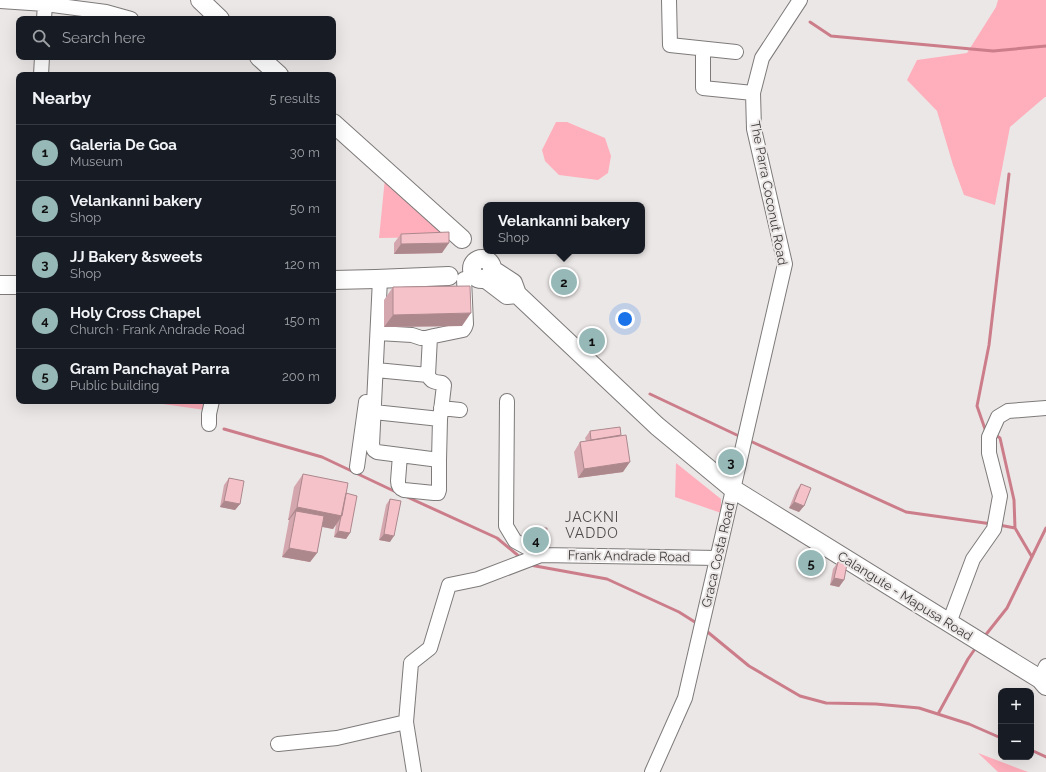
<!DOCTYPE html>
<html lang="en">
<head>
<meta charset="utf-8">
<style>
  body { margin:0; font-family:Raleway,sans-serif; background:#20242c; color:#f1f3f6 }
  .controls { position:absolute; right:12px; bottom:12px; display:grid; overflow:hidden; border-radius:8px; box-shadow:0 4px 16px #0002 }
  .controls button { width:36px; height:36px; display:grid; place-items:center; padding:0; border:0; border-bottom:1px solid #363941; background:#171b24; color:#f1f3f6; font:20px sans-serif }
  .you { position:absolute; left:625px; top:319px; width:14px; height:14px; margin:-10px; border:3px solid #fff; border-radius:50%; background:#1a73e8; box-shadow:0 0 0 6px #1a73e833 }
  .badge { display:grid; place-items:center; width:26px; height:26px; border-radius:50%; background:#96b8b7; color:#111; font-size:13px; font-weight:700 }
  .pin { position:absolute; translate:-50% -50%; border:2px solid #fff; box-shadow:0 1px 4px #0006 }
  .popup { position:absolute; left:483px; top:202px; width:162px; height:52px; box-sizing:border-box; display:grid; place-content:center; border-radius:8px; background:#171b24; filter:drop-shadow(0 1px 3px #0005); font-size:13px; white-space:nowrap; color:#9ea1a6 }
  .popup b { font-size:15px; color:#f1f3f6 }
  .popup::after { content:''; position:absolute; left:50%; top:100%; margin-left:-8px; border:8px solid transparent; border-top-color:#171b24 }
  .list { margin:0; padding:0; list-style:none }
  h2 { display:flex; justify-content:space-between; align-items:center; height:52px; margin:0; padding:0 16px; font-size:17px }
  h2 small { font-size:13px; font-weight:400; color:#9ea1a6 }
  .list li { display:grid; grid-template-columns:26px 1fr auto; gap:12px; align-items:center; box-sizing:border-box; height:56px; padding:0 16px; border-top:1px solid #363941 }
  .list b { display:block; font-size:15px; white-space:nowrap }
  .list p { margin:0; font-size:13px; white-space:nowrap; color:#9ea1a6 }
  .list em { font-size:13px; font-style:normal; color:#9ea1a6 }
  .icon { flex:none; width:22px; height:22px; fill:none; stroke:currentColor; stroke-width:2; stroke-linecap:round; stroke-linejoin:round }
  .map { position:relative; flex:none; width:1046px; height:772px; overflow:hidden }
  .search { position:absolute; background:#171b24; box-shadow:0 4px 16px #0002; left:16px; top:16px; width:320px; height:44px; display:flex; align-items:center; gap:10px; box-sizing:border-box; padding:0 14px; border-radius:8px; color:#9ea1a6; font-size:15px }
  .panel { position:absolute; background:#171b24; box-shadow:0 4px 16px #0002; left:16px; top:72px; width:320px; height:332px; border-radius:8px }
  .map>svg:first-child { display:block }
</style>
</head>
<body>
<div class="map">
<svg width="1046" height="772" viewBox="0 0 1046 772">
  <rect width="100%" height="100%" fill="#ece7e7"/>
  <path fill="#feafbb" d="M998,0h48v97h-1l-35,30 -15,78 -31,-10 -11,-30 -16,-54 -30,-31 10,-20 50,-7 29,-46z
    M556,122h11l38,16 6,18 -3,17 -10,7 -39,-5 -14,-14 -3,-11z
    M385,178l61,59 -67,1z
    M142,401h65l-2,9z
    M676,463l45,36v14l-46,-16z
    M978,753l50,19h-30z"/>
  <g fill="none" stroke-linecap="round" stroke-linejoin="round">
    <path stroke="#cc7d8a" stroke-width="3" d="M810,22l21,14 162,15 53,-5
      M650,394l91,43
      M224,429l98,28 74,35
      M987,431l-2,-2 -8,-23 12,-61 20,-171
      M994,434l6,4 14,62 1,28 17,29
      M748,440l158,72 86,12
      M405,496l92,42 24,20
      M999,525l16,3
      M530,565l77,14 72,33 19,12
      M704,629l45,37 51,30 26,7 50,1 43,4 50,16 32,14
      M984,637l23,-29 39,-80
      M938,714l30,-55 9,-13
      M1031,750l15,7"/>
    <g stroke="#7e7a7a" stroke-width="16">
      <path id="minor" d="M669,0l1,45 66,7
        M0,1l45,3 61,8 25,7
        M44,19l1,-15
        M703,49v39l50,5
        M41,75l1,-18
        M380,279l-8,166 2,5 3,2 62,8
        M378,333l34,2 9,3h5l8,-2 29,-6 2,-3 1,-3 -2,-45
        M376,370l52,5 2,-38
        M507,401l-1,125 9,15 26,14
        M441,408l19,2
        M374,412l66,7
        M209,424v-10l3,-13
        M400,455l-2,26c0,5 1,7 6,9l30,3h4l1,-3v-30l1,-41 4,-34 -2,-2c-7,-1 -11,-1 -14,-8
        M357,467l9,-65
        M949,623l24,-64 21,-30 6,-33 -11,-43v-16l9,-20 10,-6 38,-3
        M1040,679l6,-13
        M406,722l8,50
        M278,744l59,-6 69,-16 5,-59 19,-15 19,-63 29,-6 63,-24 176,3
        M652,772l33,-74 100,-434 -31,-135 -1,-36 9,-35 38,-58"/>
    </g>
    <g stroke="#7e7a7a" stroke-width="20">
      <path id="major" d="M200,0l20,19
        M259,57l20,18
        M333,123l129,116
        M472 269a10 10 0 1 1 20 0a10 10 0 1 1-20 0Z
        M486,279l21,16 10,-1 -4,-11 -20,-13
        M333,280l43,-1 73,-3
        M0,285h19
        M517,294l140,132 76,63 307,190 6,7"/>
    </g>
    <use href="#minor" stroke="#fff" stroke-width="14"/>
    <use href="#major" stroke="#fff" stroke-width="18"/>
  </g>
  <path fill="#d4a7ae" d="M401,234l41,19 -48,1v-11z
    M393,287l69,39 -78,1v-27z
    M590,431l31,4 -1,1 3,36 -45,6 -4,-26 6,-10 6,-1 -1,-3z
    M303,474l43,19 4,40 -4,6 -12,-2 2,-13 -3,5 -11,-2 -5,26 -7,9 -28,-5 7,-37h-1l6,-33z
    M229,478l11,26 -5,6 -15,-3 4,-22z
    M801,484l3,22 -5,6 -10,-4 7,-17z
    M390,499v43l-11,-2 7,-35z
    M535,528l7,17h-12v-11z
    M838,562l6,18 -5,7 -9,-2 3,-16z"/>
  <path fill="#ac888d" d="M449,243l-7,10 -48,1 7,-10z
    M471,313l-9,13 -78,1 9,-12z
    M621,435l-5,7 -30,4 5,-6z
    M630,462l-7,10 -45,6 6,-9z
    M224,501l16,3 -5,6 -15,-3z
    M794,502l10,4 -5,6 -10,-4z
    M297,507l45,9 -9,13 -39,-8 2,-10 -7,9h-1z
    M338,531l12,2 -4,6 -12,-2z
    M384,534l10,2 -4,6 -11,-2z
    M534,538l12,1 -4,6h-12z
    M289,548l28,5 -7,9 -28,-5z
    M834,578l10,2 -5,7 -9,-2z"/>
  <path fill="#f6c2ca" stroke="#ac888d" d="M449,232v11l-48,1v-10z
    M470,286l1,27 -78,2v-28z
    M620,427l1,8 -30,5 -1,-9z
    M626,435l4,27 -46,7 -4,-27z
    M303,474l45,9 -6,33 -45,-9z
    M229,478l15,3 -4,23 -16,-3z
    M801,484l10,4 -7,18 -10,-4z
    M346,493l11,3 -7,37 -12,-2z
    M390,499l11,2 -7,35 -10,-2z
    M296,511l28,5 -7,37 -28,-5z
    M535,528h12l-1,11 -12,-1z
    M838,562l9,2 -3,16 -10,-2z"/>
  <g text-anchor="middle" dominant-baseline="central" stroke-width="4" stroke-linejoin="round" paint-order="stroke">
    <g font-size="13" fill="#3d3b3b" stroke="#ece7e7">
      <text transform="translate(769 193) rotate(79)">The Parra Coconut Road</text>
      <text transform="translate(718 555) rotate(-77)">Graca Costa Road</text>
      <text transform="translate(629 556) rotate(1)">Frank Andrade Road</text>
      <text transform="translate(905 596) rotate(32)">Calangute - Mapusa Road</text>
    </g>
    <g font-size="14" letter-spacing="1" fill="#4f4b4b" stroke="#ece7e7">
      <text x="592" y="517">JACKNI<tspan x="592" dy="16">VADDO</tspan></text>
    </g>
  </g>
</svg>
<div class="controls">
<button>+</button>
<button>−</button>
</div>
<div class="you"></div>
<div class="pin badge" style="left:592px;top:341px">1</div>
<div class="pin badge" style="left:564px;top:282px">2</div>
<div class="popup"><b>Velankanni bakery</b>Shop</div>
<div class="pin badge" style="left:731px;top:462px">3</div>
<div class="pin badge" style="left:536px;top:540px">4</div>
<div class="pin badge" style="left:811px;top:563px">5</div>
<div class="search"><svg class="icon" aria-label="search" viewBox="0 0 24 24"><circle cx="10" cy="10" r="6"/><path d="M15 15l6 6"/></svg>Search here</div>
<section class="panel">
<h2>Nearby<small>5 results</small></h2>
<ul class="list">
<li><span class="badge">1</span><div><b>Galeria De Goa</b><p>Museum</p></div><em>30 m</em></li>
<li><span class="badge">2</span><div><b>Velankanni bakery</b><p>Shop</p></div><em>50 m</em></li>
<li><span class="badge">3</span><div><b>JJ Bakery &amp;sweets</b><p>Shop</p></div><em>120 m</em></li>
<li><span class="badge">4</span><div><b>Holy Cross Chapel</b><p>Church · Frank Andrade Road</p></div><em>150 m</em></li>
<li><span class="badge">5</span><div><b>Gram Panchayat Parra</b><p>Public building</p></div><em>200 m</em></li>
</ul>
</section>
</div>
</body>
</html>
